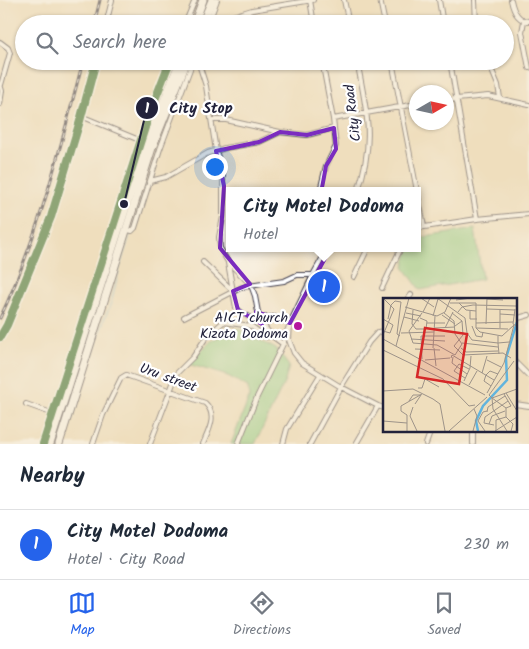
<!DOCTYPE html>
<html lang="en">
<head>
<meta charset="utf-8">
<style>
  body { margin:0; font-family:Kalam,sans-serif; background:#f2f2f3; color:#1f2937 }
  .compass { position:absolute; left:409px; top:85px; width:45px; height:45px; border-radius:50%; background:#fff; box-shadow:0 1px 4px #0004; rotate:81deg }
  .you { position:absolute; left:214px; top:166px; width:18px; height:18px; margin:-12px; border:4px solid #fff; border-radius:50%; background:#1a73e8; box-shadow:0 0 0 8px #1a73e833 }
  .badge { display:grid; place-items:center; width:32px; height:32px; border-radius:50%; background:#2563eb; color:#fff; font-size:16px; font-weight:700 }
  .pin { position:absolute; translate:-50% -50%; border:2px solid #fff; box-shadow:0 1px 5px #0006 }
  .popup { position:absolute; left:226px; top:187px; width:195px; height:65px; box-sizing:border-box; display:grid; place-content:center; border-radius:0px; background:#fff; filter:drop-shadow(0 1px 4px #0005); font-size:16px; white-space:nowrap; color:#747a83 }
  .popup b { font-size:19px; color:#1f2937 }
  .popup::after { content:''; position:absolute; left:50%; top:100%; margin-left:-10px; border:10px solid transparent; border-top-color:#fff }
  .list { margin:0; padding:0; list-style:none }
  h2 { display:flex; justify-content:space-between; align-items:center; height:65px; margin:0; padding:0 20px; font-size:21px }
  h2 small { font-size:16px; font-weight:400; color:#747a83 }
  .list li { display:grid; grid-template-columns:32px 1fr auto; gap:15px; align-items:center; box-sizing:border-box; height:70px; padding:0 20px; border-top:1px solid #e0e1e3 }
  .list b { display:block; font-size:19px; white-space:nowrap }
  .list p { margin:0; font-size:16px; white-space:nowrap; color:#747a83 }
  .list em { font-size:16px; font-style:normal; color:#747a83 }
  .icon { flex:none; width:28px; height:28px; fill:none; stroke:currentColor; stroke-width:2; stroke-linecap:round; stroke-linejoin:round }
  .map { position:relative; flex:none; width:529px; height:444px; overflow:hidden }
  .search { position:absolute; background:#fff; box-shadow:0 1px 4px #0004; left:15px; right:15px; top:15px; height:55px; display:flex; align-items:center; gap:12px; box-sizing:border-box; padding:0 18px; border-radius:28px; color:#747a83; font-size:19px }
  .sheet { height:135px; background:#fff }
  nav { display:flex; justify-content:space-around; align-items:center; box-sizing:border-box; height:70px; border-top:1px solid #e0e1e3; background:#fff; font-size:14px; color:#747a83 }
  nav a { display:grid; justify-items:center; gap:2px }
  nav .on { color:#2563eb }
  .map>svg:first-child { display:block }
</style>
</head>
<body>
<div class="map">
<svg width="529" height="444" viewBox="0 0 529 444">
  <rect width="100%" height="100%" fill="#fff"/>
  <filter id="ink" filterUnits="userSpaceOnUse"><feTurbulence type="fractalNoise" baseFrequency=".02" numOctaves="2"/><feDisplacementMap in="SourceGraphic" scale="10" xChannelSelector="R" yChannelSelector="G"/><feConvolveMatrix kernelMatrix="1 2 1 2 8 2 1 2 1" color-interpolation-filters="sRGB"/></filter>
  <filter id="wash" filterUnits="userSpaceOnUse"><feTurbulence type="fractalNoise" baseFrequency=".0096" numOctaves="4" result="noise"/><feDisplacementMap in="SourceGraphic" scale="20" xChannelSelector="R" yChannelSelector="G"/><feGaussianBlur stdDeviation="1.12" result="paint"/><feColorMatrix in="noise" values="0 0 0 0 0 0 0 0 0 0 0 0 0 0 0 0 0 1.4 0 .05"/><feComposite in="paint" operator="in"/></filter>
  <g filter="url(#wash)">
    <rect width="100%" height="100%" fill="#efdebd"/>
    <path fill="#8bcf88" stroke="#567862" d="M475,229l7,50 -62,11 -16,-23 5,-19h9v-10z
      M237,328l39,21 13,17 -4,15 -30,63h-24l18,-46 -1,-11 -20,-11 -40,-12 24,-24z"/>
    <g fill="none" stroke-linecap="round" stroke-linejoin="round">
      <path stroke="#62b4dd" stroke-width="1" d="M133,228l14,-45
        M103,267l11,-32
        M64,444l40,-125c8,-15 9,-25 13,-41 4,-16 9,-31 14,-46"/>
    </g>
  </g>
  <g filter="url(#ink)">
    <g fill="none" stroke-linecap="round" stroke-linejoin="round">
      <g stroke="#413e4e" stroke-width="6">
        <path id="minor" d="M310,0l4,24
          M344,0l5,24
          M380,0l5,24
          M439,0l4,24
          M475,0l1,24
          M511,0c2,10 7,21 18,21
          M524,21l-2,11 7,36
          M106,24l6,-24
          M185,24l10,-24
          M206,24l46,-14 61,-10
          M208,24l9,-24
          M0,42l8,6 2,5 -9,32
          M198,61l8,25 10,65 7,22v44l-4,20 1,11 8,14 23,23 4,11 4,22 3,6
          M357,61c10,51 18,79 1,130
          M392,61l25,130
          M450,61l27,158
          M488,61l10,24 2,13
          M0,84l2,7 -2,13
          M446,100l42,-4 41,9
          M81,116l63,26
          M333,119l83,-15
          M212,120h14l54,12
          M150,181l16,-4 42,-24 17,-5 34,-6 21,-10 27,3 27,-7
          M320,191l6,-25 10,-20 -3,-27 -11,-58
          M418,195l6,31
          M418,228l59,-9 52,-5
          M128,230l4,1 3,-3 25,-79 33,-88
          M328,248l-15,27 -23,48 -1,17 5,13 8,10 39,24 37,19 6,2
          M203,262l29,28
          M228,263l8,45 6,5 20,11 10,12 11,8
          M354,277l14,-29
          M382,288l19,-40
          M408,299l3,-4
          M184,317l58,-30 42,-6 13,-6h16
          M515,319l14,-4
          M0,337l7,-12 44,-108 29,-96 16,-60
          M515,362l14,14
          M26,404l28,10
          M515,404l14,2
          M473,430v14
          M43,444l106,-329 21,-54
          M93,444l10,-29 18,-37 5,-3 79,28c13,12 4,27 -2,41
          M150,444l27,-71 16,-16 12,-18 18,-17 28,4 15,11 6,-1
          M238,444l19,-47 26,-53 7,-21 -16,-6 -15,1
          M283,444l4,-15 33,-54
          M310,444l31,-57 28,-45 9,-10 6,-1
          M356,444l22,-38
          M426,444l5,-14"/>
      </g>
      <g stroke="#413e4e" stroke-width="9">
        <path id="trunk" d="M194,24l9,-24
          M202,24l10,-24
          M50,444l94,-293 36,-90
          M59,444l93,-296 35,-87"/>
      </g>
      <use href="#minor" stroke="#fff" stroke-width="4"/>
      <use href="#trunk" stroke="#fff" stroke-width="7"/>
      <g stroke="#22223b" stroke-width="3">
        <path id="rail" d="M94,24l6,-24
          M0,318c39,-82 60,-170 83,-257"/>
      </g>
      <use href="#rail" stroke="#fff" stroke-width="1" stroke-dasharray="4" stroke-linecap="butt"/>
      <g stroke="#fff" stroke-width="11">
        <path id="cycleway" d="M0,337l7,-12 44,-108 29,-96 16,-60
          M43,444l106,-329 21,-54"/>
      </g>
      <use href="#cycleway" stroke="#1b5e20" stroke-width="8"/>
    </g>
  </g>
  <path d="M0 0H529V444H0ZM334,128l2,21 -10,17 -5,27 29,19 -60,111 -34,-11 6,12 -24,-14 -5,-19 17,-7 -30,-36 4,-62 -8,-35 43,-9 21,-10 27,3z" fill="#efdebd" fill-opacity=".55" fill-rule="evenodd"/>
  <path fill="none" stroke="#7b2cbf" stroke-width="4" stroke-linejoin="round" d="M334,128l2,21 -10,17 -5,27 29,19 -60,111 -34,-11 6,12 -24,-14 -5,-19 17,-7 -30,-36 4,-62 -8,-35 43,-9 21,-10 27,3z"/>
  <circle fill="#b5179e" stroke="#fff" stroke-width="2" cx="298" cy="326" r="5"/>
  <g text-anchor="middle" dominant-baseline="central" stroke-width="4.5" stroke-linejoin="round" paint-order="stroke">
    <g font-size="14" fill="#22223b" stroke="#fff">
      <text transform="translate(353 113) rotate(-97)">City Road</text>
      <text transform="translate(168 378) rotate(20)">Uru street</text>
    </g>
    <g font-size="14" fill="#22223b" stroke="#fff" text-anchor="end">
      <text x="288" y="318">AICT church<tspan x="288" dy="16">Kizota Dodoma</tspan></text>
    </g>
  </g>
  <g transform="translate(383 298)">
    <rect width="134" height="134" fill="#efdebd"/>
    <path fill="none" stroke="#62b4dd" stroke-width="2.5" d="M95,133l-2,-10 7,-15 24,-26 -1,-22 11,-36"/>
    <path fill="none" stroke="#9d9389" stroke-width="1" d="M0,0l11,11 -11,26M38,0l13,9M54,0l28,20 2,15 5,7 26,3 1,11M104,1l16,1M73,2l15,-2M67,5h26v25l4,4 22,4 12,-11M76,5l7,7 10,1M22,9l32,9 8,-4 6,-14M104,11l28,1M132,11l-2,15 4,2M30,12l-1,14 4,5h10l1,-8 -7,-3M87,13v8h7M40,14l7,-14M75,14l4,-5 11,-2 43,1M23,15l15,3M39,15l-13,18 4,12 24,2 18,10 7,-11 -7,-10 -1,-13 -10,-8M69,15l10,8 -7,5M117,16l15,1M59,17l13,9M50,18l5,-17M21,19l15,4M0,21l10,6 -3,8 -7,-2M5,21l3,-14 4,-4 6,1 -4,32 3,2M79,23l1,14 -9,11 9,9 40,-2 8,5M44,25h18M93,25l37,-1M103,26l1,-26M89,28l4,10 6,1 1,-5M52,30l20,-1M62,30l8,-16M93,30l32,1M117,30v-18M18,35l33,-1M115,38v7l11,-1M0,41l102,56M28,41l34,2M79,45l36,4M13,48l13,-48M50,50l2,-32M51,50l2,18M78,50l5,4 32,-1M32,51l25,1M0,52l60,29 26,27 6,-1M70,59l-1,6 15,11M68,60l1,-3 42,25M39,61l-1,-23h24M42,62l25,-2M104,62l14,7M99,75l5,-17M82,80l-11,-7 5,-7 10,5M81,83l6,-13 1,-12M86,87l8,-14M108,88l-7,-5 2,-6 4,-4 8,3M35,90h4l3,-9 14,8M0,93l30,-2 20,10 7,5 5,27M104,95l17,-30 10,-38M123,95l11,18M121,96l7,12 -5,2M106,97l3,3 25,-9M106,97l25,-34M109,100l1,11 14,22M109,100l14,10v9M26,103l4,-6h8l-6,9M30,109l-3,9 7,15M104,114l1,-5 17,-11M123,119l7,7 -2,7M0,123l24,2M106,126l3,-8 13,-5M111,127l-10,-2 1,-6 23,-16M24,133v-16l-6,-4v-5l21,-12M66,133l38,-34M90,133l4,-15 -3,-7M102,133l-7,-10 5,-9 4,-1M112,133l22,-14M113,133v-11l10,-3"/>
    <path fill="#d62828" fill-opacity="0.15" stroke="#d62828" stroke-width="2.5" d="M42,30l42,6 -8,50 -42,-7z"/>
    <rect width="134" height="134" fill="none" stroke="#22223b" stroke-width="2.5"/>
  </g>
  <path fill="none" stroke="#22223b" stroke-width="2" d="M124 204L147 108"/>
  <g fill="#22223b" stroke="#fff" stroke-width="2">
    <circle cx="124" cy="204" r="5"/>
    <circle cx="147" cy="108" r="12"/>
  </g>
  <g font-size="15" text-anchor="middle" font-weight="bold" fill="#fff">
    <text x="147" y="113">1</text>
  </g>
  <g font-size="15" text-anchor="middle" font-weight="bold" fill="#22223b" stroke="#fff" stroke-width="4.5" stroke-linejoin="round" paint-order="stroke">
    <text x="201" y="113">City Stop</text>
  </g>
</svg>
<svg class="compass" viewBox="-18 -18 36 36"><path d="M0-13l5 13h-10z" fill="#e53935"/><path d="M0 13l5-13h-10z" fill="#747a83"/></svg>
<div class="you"></div>
<div class="pin badge" style="left:324px;top:287px">1</div>
<div class="popup"><b>City Motel Dodoma</b>Hotel</div>
<div class="search"><svg class="icon" aria-label="search" viewBox="0 0 24 24"><circle cx="10" cy="10" r="6"/><path d="M15 15l6 6"/></svg>Search here</div>
</div>
<section class="sheet">
<h2>Nearby<small></small></h2>
<ul class="list">
<li><span class="badge">1</span><div><b>City Motel Dodoma</b><p>Hotel · City Road</p></div><em>230 m</em></li>
</ul>
</section>
<nav>
<a class="on"><svg class="icon" aria-label="map" viewBox="0 0 24 24"><path d="M3 6l6-2 6 2 6-2v14l-6 2-6-2-6 2zM9 4v14M15 6v14"/></svg>Map</a>
<a><svg class="icon" aria-label="directions" viewBox="0 0 24 24"><path d="M12 3l9 9-9 9-9-9zM9 14v-3h6M13 9l2 2-2 2"/></svg>Directions</a>
<a><svg class="icon" aria-label="saved" viewBox="0 0 24 24"><path d="M7 4h10v16l-5-4-5 4z"/></svg>Saved</a>
</nav>
</body>
</html>
